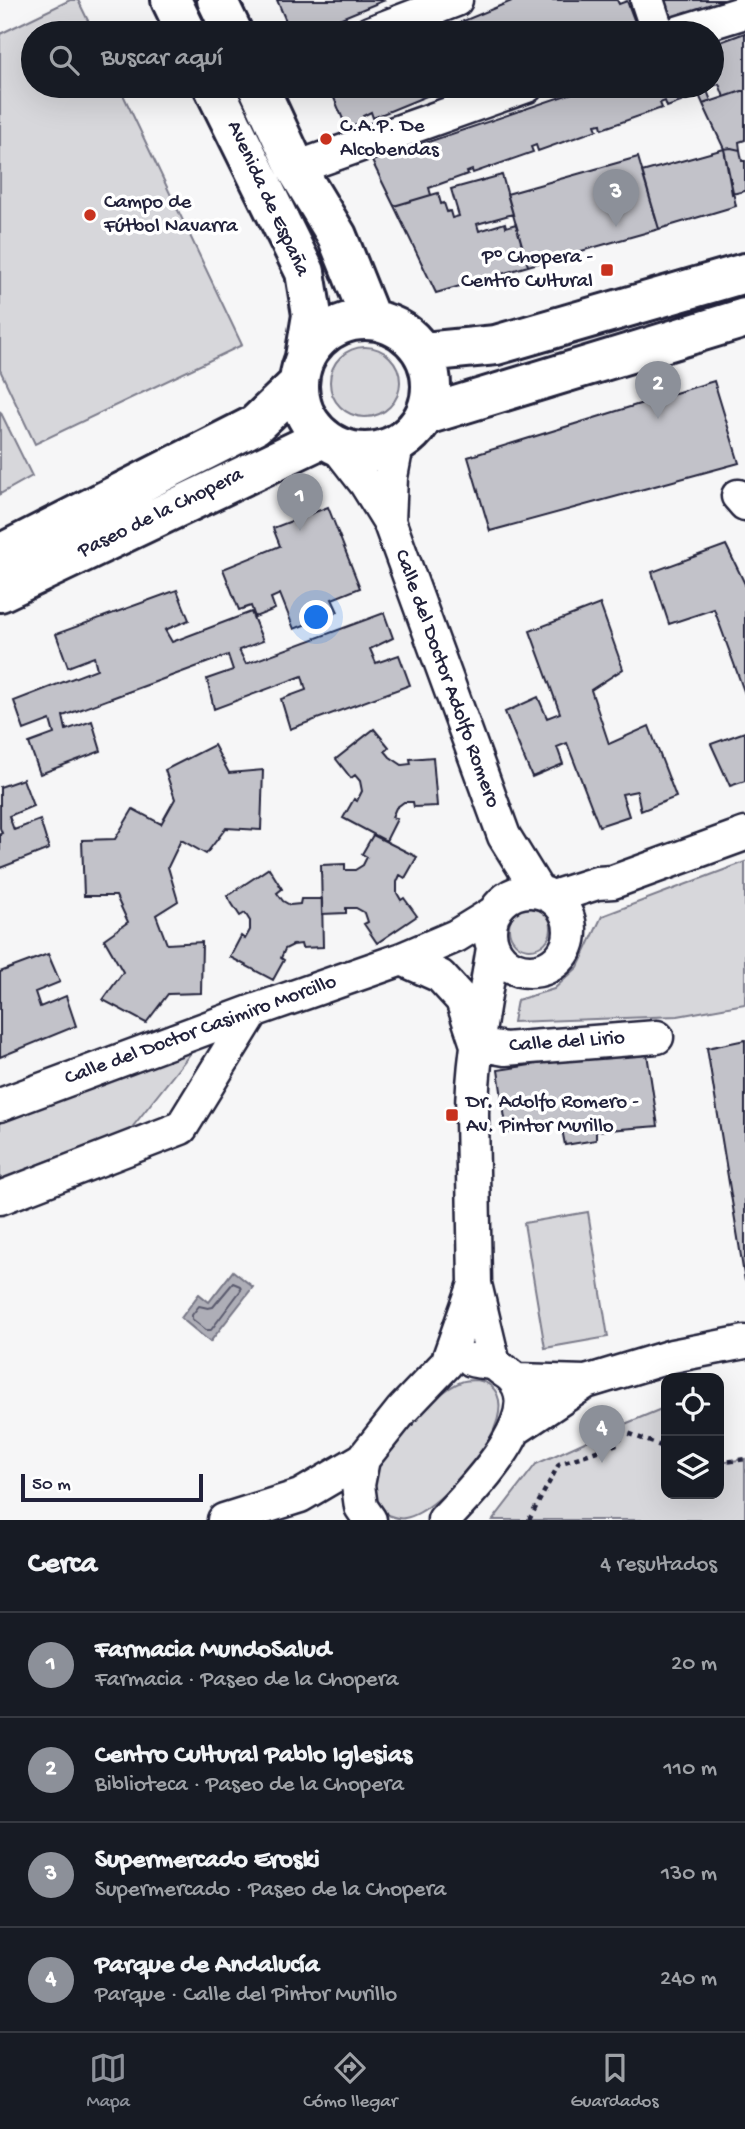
<!DOCTYPE html>
<html lang="es">
<head>
<meta charset="utf-8">
<style>
  body { margin:0; font-family:"Gochi Hand",sans-serif; background:#242831; color:#f1f3f6 }
  .controls { position:absolute; right:21px; bottom:21px; display:grid; overflow:hidden; border-radius:14px; box-shadow:0 7px 28px #0002 }
  .controls button { width:63px; height:63px; display:grid; place-items:center; padding:0; border:0; border-bottom:2px solid #363941; background:#171b24; color:#f1f3f6; font:35px sans-serif }
  .scale { position:absolute; left:21px; bottom:18px; width:182px; box-sizing:border-box; padding-left:7px; border:4px solid #22223b; border-top:0; font-size:19px; line-height:24px; white-space:nowrap; color:#22223b; -webkit-text-stroke:5px #fff; paint-order:stroke }
  .you { position:absolute; left:317px; top:618px; width:24px; height:24px; margin:-18px; border:5px solid #fff; border-radius:50%; background:#1a73e8; box-shadow:0 0 0 10px #1a73e833 }
  .badge { display:grid; place-items:center; width:46px; height:46px; border-radius:50%; background:#8c9099; color:#fff; font-size:23px; font-weight:700 }
  .pin { position:absolute; translate:-50% -58px; filter:drop-shadow(0 2px 4px #0008) }
  .pin::after { content:''; position:absolute; top:37px; width:24px; height:21px; background:inherit; clip-path:polygon(0 0,100% 0,50% 100%) }
  .list { margin:0; padding:0; list-style:none }
  h2 { display:flex; justify-content:space-between; align-items:center; height:91px; margin:0; padding:0 28px; font-size:30px }
  h2 small { font-size:23px; font-weight:400; color:#9ea1a6 }
  .list li { display:grid; grid-template-columns:46px 1fr auto; gap:21px; align-items:center; box-sizing:border-box; height:105px; padding:0 28px; border-top:2px solid #363941 }
  .list b { display:block; font-size:26px; white-space:nowrap }
  .list p { margin:0; font-size:23px; white-space:nowrap; color:#9ea1a6 }
  .list em { font-size:23px; font-style:normal; color:#9ea1a6 }
  .icon { flex:none; width:38px; height:38px; fill:none; stroke:currentColor; stroke-width:2; stroke-linecap:round; stroke-linejoin:round }
  .map { position:relative; flex:none; width:745px; height:1520px; overflow:hidden }
  .search { position:absolute; background:#171b24; box-shadow:0 7px 28px #0002; left:21px; right:21px; top:21px; height:77px; display:flex; align-items:center; gap:18px; box-sizing:border-box; padding:0 24px; border-radius:38px; color:#9ea1a6; font-size:26px }
  .sheet { height:511px; background:#171b24 }
  nav { display:flex; justify-content:space-around; align-items:center; box-sizing:border-box; height:98px; border-top:2px solid #363941; background:#171b24; font-size:19px; color:#9ea1a6 }
  nav a { display:grid; justify-items:center; gap:4px }
  nav .on { color:#8c9099 }
  .map>svg:first-child { display:block }
</style>
</head>
<body>
<div class="map">
<svg width="745" height="1520" viewBox="0 0 745 1520">
  <rect width="100%" height="100%" fill="#f6f6f7"/>
  <filter id="ink" filterUnits="userSpaceOnUse"><feTurbulence type="fractalNoise" baseFrequency=".0143" numOctaves="2"/><feDisplacementMap in="SourceGraphic" scale="14" xChannelSelector="R" yChannelSelector="G"/><feConvolveMatrix kernelMatrix="1 2 1 2 8 2 1 2 1" color-interpolation-filters="sRGB"/></filter>
  <g filter="url(#ink)">
    <path fill="#d7d7db" stroke="#7c7c8b" stroke-width="2" d="M70,0h8l16,33h-61v53h86l123,259 -207,99 -35,-74v-336z
      M330 382a35 35 0 1 1 70 0a35 35 0 1 1-70 0Z
      M0,411l32,65 -32,18z
      M745,862v142l-67,12 -165,6 4,-22 37,-11 24,-22 24,-51z
      M509 928a21 21 0 1 1 42 0a21 21 0 1 1-42 0Z
      M194,1049l-64,81 -130,49v-60z
      M588,1212l20,125 -63,11 -21,-125z
      M477,1380c4,1 11,3 14,6 36,32 -52,127 -86,132 -3,1 -8,0 -11,-1 -9,-2 -16,-8 -19,-17 0,-1 -3,-9 -3,-10 -1,-31 61,-98 89,-108 4,-2 11,-2 16,-2z
      M666,1407v87h53v-31l26,-4v61h-252l43,-56 84,-38z"/>
    <path fill="#aeaeb7" stroke="#767685" stroke-width="2" d="M233,1271l20,16 -43,55 -29,-24 18,-24 10,8z"/>
    <g fill="none" stroke-linecap="round" stroke-linejoin="round">
      <path stroke="#5a5a6d" stroke-width="2" d="M233,1283l7,3 1,4 -30,40h-5l-14,-11v-4l7,-9 9,2 5,-1z"/>
    </g>
    <path fill="#c2c2c9" stroke="#22223b" stroke-width="2" d="M277,0h108l-80,33h-14z
      M514,0h103l2,4 8,-3 9,24 -21,8h-201l25,-10 3,7z
      M655,0h72l-65,22z
      M745,33v57l-21,7 -5,-13 -13,4 5,13 -8,3 -8,-18h17v-41z
      M329,86h122l-78,32 -2,-6 -8,4 2,5 -18,8z
      M593,86h102l5,9 -33,12 -2,-6 -5,2 2,5 -60,21 -1,-5 -6,1 2,5 -59,21 -2,-6 -5,2 2,5 -60,21 -1,-3 -5,2 1,2 -39,14 2,7 -37,11 -22,-45z
      M745,90v50l-6,2 1,8 -9,-2 -7,1 -21,-45z
      M731,148l9,2 2,11h3v30l-13,3 -8,-45z
      M724,149l12,57 -77,23 -17,-57z
      M638,157l21,72 -131,37 -21,-72z
      M502,175l11,39 -36,10 2,7 26,-8 1,4 10,-3 12,42 -92,27 -42,-87 44,-13 3,11 3,-1 3,9 3,-1 2,7 7,-2 -8,-27z
      M714,381l25,82 -249,68 -22,-74z
      M328,507l32,81 -28,11 6,13 -44,17 -14,-35 -9,4 4,11 -20,8 -4,-11 -12,4 -16,-41 57,-23 -7,-18z
      M726,545l19,39v110l-31,-85 -45,15 -17,-52z
      M177,590l12,30 -24,10 7,12 79,-30 12,29 -24,9 7,14 138,-51 9,25 -23,11 6,14 23,-8 11,30 -120,44 -9,-30 25,-9 -4,-14 -88,33 -7,-30 26,-9 -5,-15 -165,61 3,14 26,-9 9,30 -61,23 -11,-31 25,-9 -4,-14 -26,10 -10,-29 83,-32 -3,-12 -26,10 -12,-33z
      M600,604l23,65 -32,21 18,54 40,-18 27,71 -35,14 -4,-20 -15,3 7,22 -30,10 -32,-83 -10,4 6,17 -31,13 -27,-65 33,-15 9,21 13,-5 -30,-82z
      M374,729l15,18 -4,4 5,6 12,8 9,-1 -1,-5 23,-2 4,49 -23,1 -1,-5h-9l-8,6 -4,9 5,2 -11,22 -43,-23 11,-19 3,2 5,-10 -2,-10 -5,-6 -4,3 -15,-19z
      M745,732v49l-15,5 -19,-42z
      M214,745l15,28 34,-3 -2,60 -35,-2 -20,26 -25,-14 -13,27 10,34 -22,14 11,29 35,-2 -1,51 -33,1 -22,29 -43,-23 20,-28 -19,-33 24,-17 -12,-26h-32l-2,-56 33,-1 18,-30 28,15 14,-25 -10,-29z
      M23,779l10,27 -24,10 5,14 26,-10 9,29 -49,19v-34l2,-1 -2,-5v-41z
      M373,835l44,22 -12,21 -5,-3 -3,7v11l4,7 3,-2 13,18 -40,27 -13,-19 4,-2 -3,-9 -9,-5h-10v5l-24,1 -1,-49 24,-1v6h10l8,-5 4,-8 -5,-3z
      M269,868l13,21 -5,4 6,8 7,4 10,-1 1,-5h21l1,48 -21,1 -1,-4 -8,1 -8,4 -4,9 3,2 -11,20 -43,-23 11,-21 4,3 5,-9v-9l-5,-8 -5,3 -13,-20z
      M48,954l12,28 -25,10 5,15 26,-11 10,30 -76,31v-85z
      M745,1040v241l-38,-233z
      M646,1047l12,79 -62,5v9l-31,5 -4,-21 -54,9 -9,-63z"/>
    <g fill="none" stroke-linecap="round" stroke-linejoin="round">
      <g stroke="#22223b" stroke-width="37">
        <path id="minor" d="M647,0l11,33
          M370,33l86,-33
          M677,33l68,-21
          M296,168l231,-82
          M338,448l28,36 23,37 115,315 34,55
          M738,496l7,8
          M389,521l2,-44 6,-32
          M490 931a40 40 0 1 1 80 0a40 40 0 1 1-80 0Z
          M553,897l44,-14 16,-1 132,-48
          M493,948c-9,56 -21,111 -21,167l3,169 19,80
          M402,959l38,17 22,24 14,42
          M477,1044l28,5 152,-12
          M0,1105l253,-94 149,-52 54,-23 39,-24
          M0,1198l181,-70 72,-117
          M517,1380l69,2
          M517,1428l69,-46 86,-26 73,-14
          M224,1520l76,-24 63,-37
          M370,1520l-9,-13 -3,-22 5,-26 39,-49 45,-47 28,-79
          M444,1520c26,-28 112,-112 63,-147 -4,-2 -9,-7 -13,-9 -7,-2 -15,-2 -22,-4"/>
      </g>
      <g stroke="#22223b" stroke-width="44">
        <path id="major" d="M171,0l16,33
          M217,0l16,33
          M213,86l92,186 7,43 -7,42
          M258,86l38,82 41,68 33,82
          M299 386a66 66 0 1 1 132 0a66 66 0 1 1-132 0Z
          M424,352l72,-7 249,-72
          M426,415l319,-97
          M0,554l255,-129 43,-41
          M0,592l323,-154"/>
      </g>
      <path stroke="#22223b" stroke-width="4.5" stroke-dasharray="5 5" stroke-linecap="butt" d="M620,1430l46,18
        M719,1463l26,-4
        M529,1520l30,-56 61,-21v-17"/>
      <use href="#minor" stroke="#fff" stroke-width="32"/>
      <use href="#major" stroke="#fff" stroke-width="38"/>
    </g>
  </g>
  <g fill="#c8321e" stroke="#fff" stroke-width="2.5">
    <circle cx="326" cy="139" r="7"/>
    <circle cx="90" cy="215" r="7"/>
    <rect x="600" y="263" width="14" height="14" rx="3.5"/>
    <rect x="445" y="1108" width="14" height="14" rx="3.5"/>
  </g>
  <g text-anchor="middle" dominant-baseline="central" stroke-width="7" stroke-linejoin="round" paint-order="stroke">
    <g font-size="21" fill="#22223b" stroke="#fff" text-anchor="start">
      <text x="340" y="127">C.A.P. De<tspan x="340" dy="24">Alcobendas</tspan></text>
      <text x="104" y="203">Campo de<tspan x="104" dy="24">Fútbol Navarra</tspan></text>
      <text x="593" y="258" text-anchor="end">Pº Chopera -<tspan x="593" dy="24">Centro Cultural</tspan></text>
      <text x="466" y="1103">Dr. Adolfo Romero -<tspan x="466" dy="24">Av. Pintor Murillo</tspan></text>
    </g>
    <g font-size="21" fill="#22223b" stroke="#fff">
      <text transform="translate(267 199) rotate(65)">Avenida de España</text>
      <text transform="translate(161 514) rotate(-26)">Paseo de la Chopera</text>
      <text transform="translate(446 679) rotate(70)">Calle del Doctor Adolfo Romero</text>
      <text transform="translate(201 1031) rotate(-20)">Calle del Doctor Casimiro Morcillo</text>
      <text transform="translate(567 1043) rotate(-4)">Calle del Lirio</text>
    </g>
  </g>
</svg>
<div class="controls">
<button><svg class="icon" aria-label="locate" viewBox="0 0 24 24"><circle cx="12" cy="12" r="6"/><path d="M12 2v4M12 18v4M2 12h4M18 12h4"/></svg></button>
<button><svg class="icon" aria-label="layers" viewBox="0 0 24 24"><path d="M12 4l9 5-9 5-9-5zM3 14l9 5 9-5"/></svg></button>
</div>
<div class="scale">50 m</div>
<div class="you"></div>
<div class="pin badge" style="left:300px;top:531px">1</div>
<div class="pin badge" style="left:658px;top:419px">2</div>
<div class="pin badge" style="left:616px;top:227px">3</div>
<div class="pin badge" style="left:602px;top:1463px">4</div>
<div class="search"><svg class="icon" aria-label="search" viewBox="0 0 24 24"><circle cx="10" cy="10" r="6"/><path d="M15 15l6 6"/></svg>Buscar aquí</div>
</div>
<section class="sheet">
<h2>Cerca<small>4 resultados</small></h2>
<ul class="list">
<li><span class="badge">1</span><div><b>Farmacia MundoSalud</b><p>Farmacia · Paseo de la Chopera</p></div><em>20 m</em></li>
<li><span class="badge">2</span><div><b>Centro Cultural Pablo Iglesias</b><p>Biblioteca · Paseo de la Chopera</p></div><em>110 m</em></li>
<li><span class="badge">3</span><div><b>Supermercado Eroski</b><p>Supermercado · Paseo de la Chopera</p></div><em>130 m</em></li>
<li><span class="badge">4</span><div><b>Parque de Andalucía</b><p>Parque · Calle del Pintor Murillo</p></div><em>240 m</em></li>
</ul>
</section>
<nav>
<a class="on"><svg class="icon" aria-label="map" viewBox="0 0 24 24"><path d="M3 6l6-2 6 2 6-2v14l-6 2-6-2-6 2zM9 4v14M15 6v14"/></svg>Mapa</a>
<a><svg class="icon" aria-label="directions" viewBox="0 0 24 24"><path d="M12 3l9 9-9 9-9-9zM9 14v-3h6M13 9l2 2-2 2"/></svg>Cómo llegar</a>
<a><svg class="icon" aria-label="saved" viewBox="0 0 24 24"><path d="M7 4h10v16l-5-4-5 4z"/></svg>Guardados</a>
</nav>
</body>
</html>
